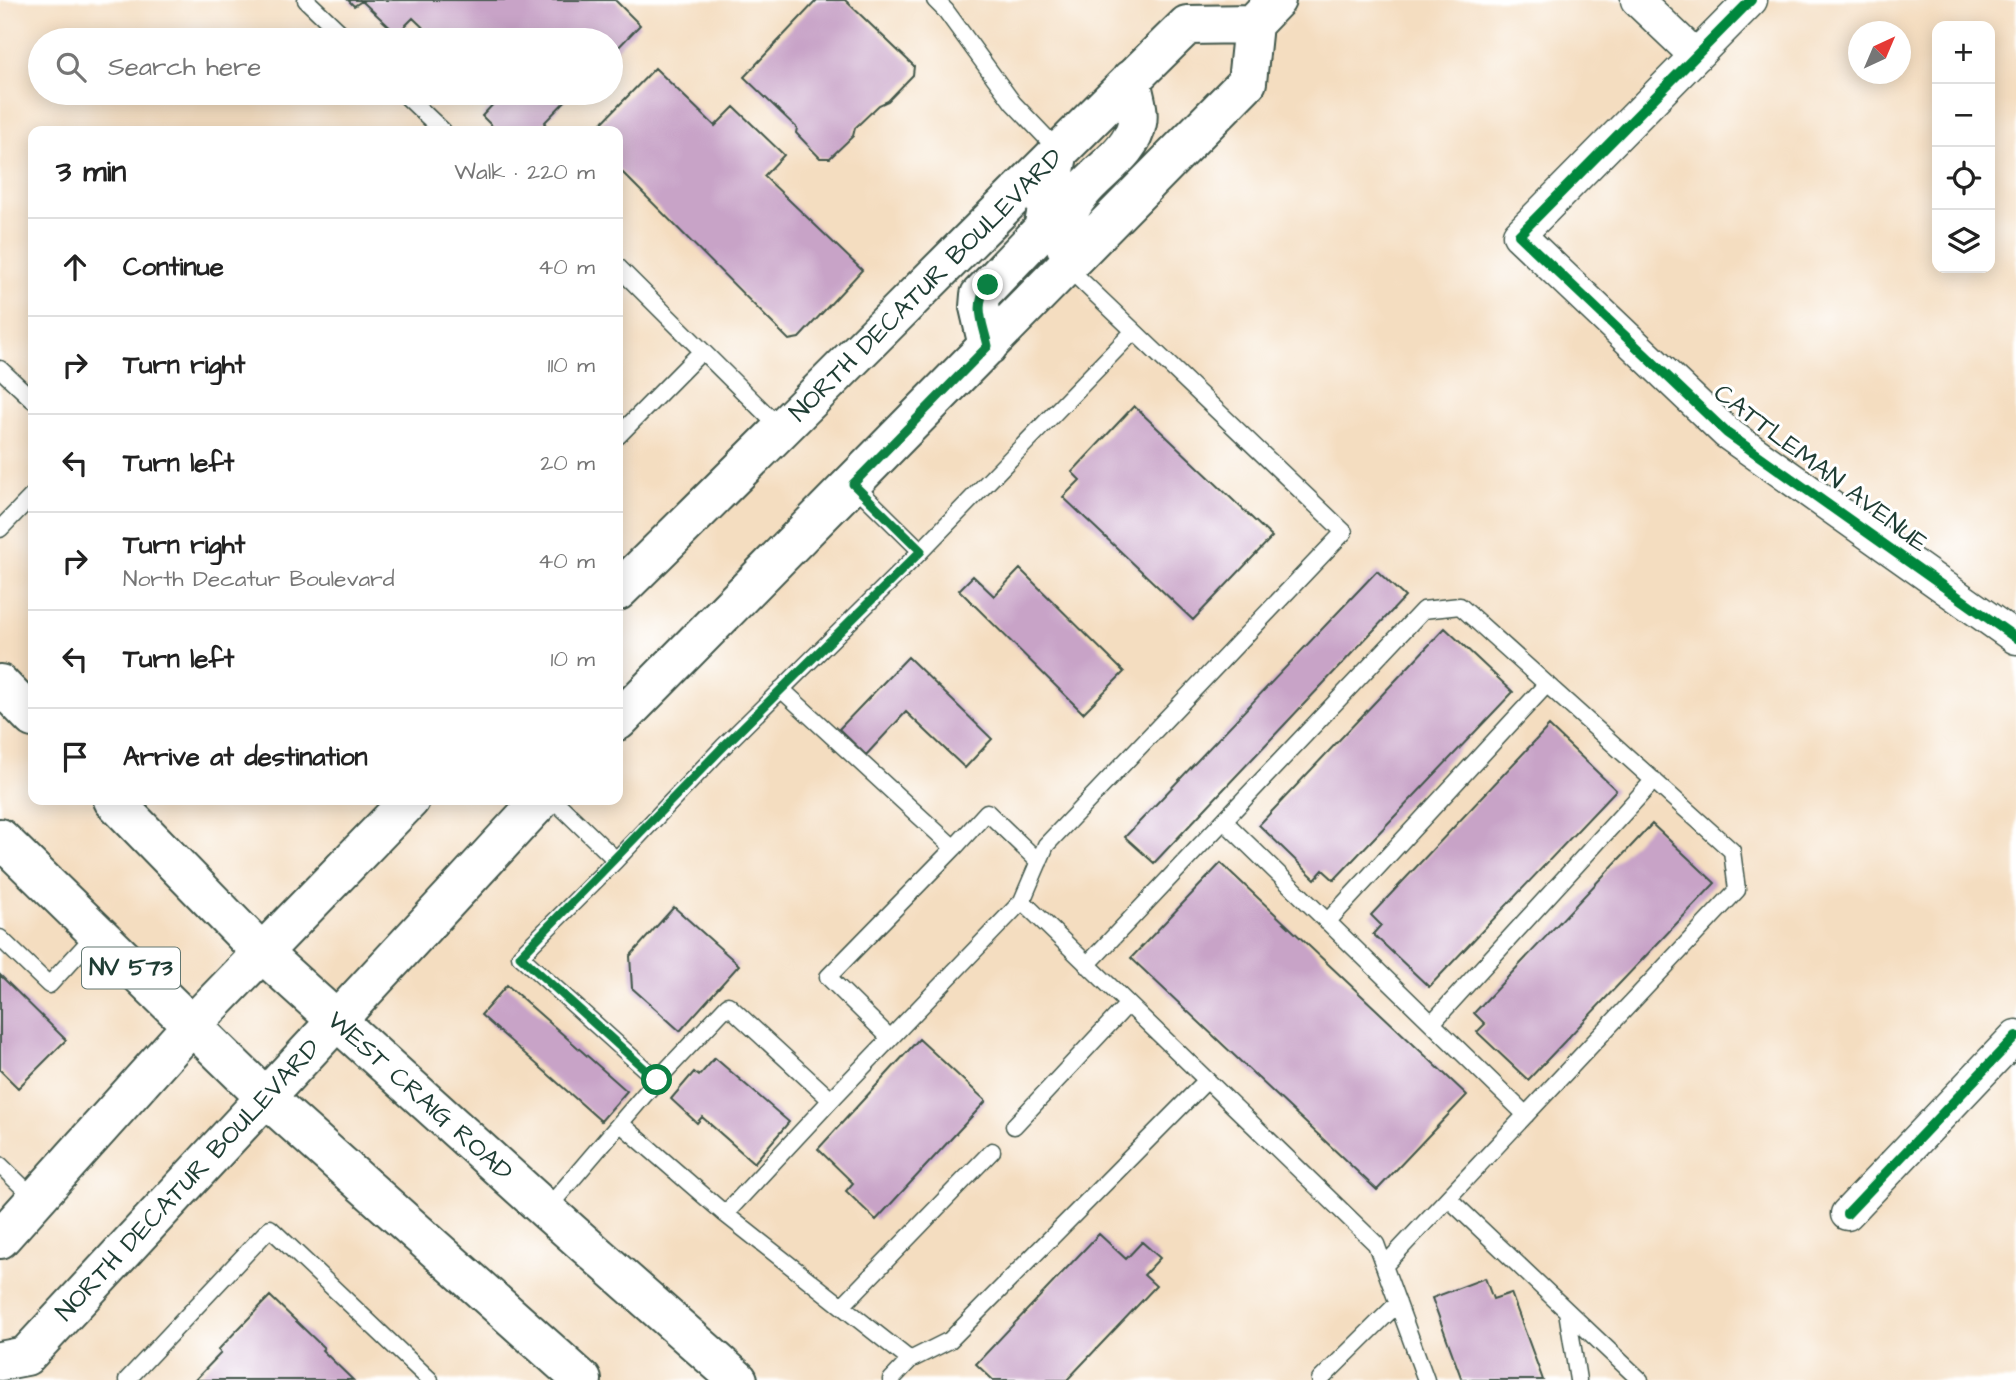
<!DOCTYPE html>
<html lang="en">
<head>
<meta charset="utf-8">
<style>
  body { margin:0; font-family:"Architects Daughter",sans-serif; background:#f6f6f6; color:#222 }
  .controls { position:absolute; right:21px; top:21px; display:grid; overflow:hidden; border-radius:14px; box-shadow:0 4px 18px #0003 }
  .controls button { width:63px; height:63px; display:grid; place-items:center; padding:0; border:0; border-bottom:2px solid #e0e0e0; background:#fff; color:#222; font:35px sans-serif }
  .compass { position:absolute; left:1848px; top:21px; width:63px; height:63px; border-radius:50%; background:#fff; box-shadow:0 4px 18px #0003; rotate:44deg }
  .stop { position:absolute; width:21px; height:21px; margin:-16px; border:5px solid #0b8043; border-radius:50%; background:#fff }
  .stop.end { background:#0b8043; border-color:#fff; box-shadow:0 2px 7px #0008 }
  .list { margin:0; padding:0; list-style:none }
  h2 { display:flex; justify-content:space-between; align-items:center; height:91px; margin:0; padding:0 28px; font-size:30px }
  h2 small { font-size:23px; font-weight:400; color:#767676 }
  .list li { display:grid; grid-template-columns:46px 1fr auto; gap:21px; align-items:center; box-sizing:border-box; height:98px; padding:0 28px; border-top:2px solid #e0e0e0 }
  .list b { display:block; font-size:26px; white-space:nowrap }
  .list p { margin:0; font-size:23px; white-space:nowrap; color:#767676 }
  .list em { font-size:23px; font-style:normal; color:#767676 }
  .icon { flex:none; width:38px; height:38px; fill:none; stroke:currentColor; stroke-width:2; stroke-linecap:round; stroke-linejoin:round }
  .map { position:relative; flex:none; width:2016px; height:1380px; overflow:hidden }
  .search { position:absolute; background:#fff; box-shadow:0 4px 18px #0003; left:28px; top:28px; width:595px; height:77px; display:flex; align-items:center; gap:18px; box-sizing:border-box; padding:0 24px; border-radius:38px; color:#767676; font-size:26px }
  .panel { position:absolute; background:#fff; box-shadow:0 4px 18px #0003; left:28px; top:126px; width:595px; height:679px; border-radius:14px }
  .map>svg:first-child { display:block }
</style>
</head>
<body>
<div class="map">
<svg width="2016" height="1380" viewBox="0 0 2016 1380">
  <rect width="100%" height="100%" fill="#fff"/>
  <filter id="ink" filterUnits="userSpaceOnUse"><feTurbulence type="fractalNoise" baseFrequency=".0143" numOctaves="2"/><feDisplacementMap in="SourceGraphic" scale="14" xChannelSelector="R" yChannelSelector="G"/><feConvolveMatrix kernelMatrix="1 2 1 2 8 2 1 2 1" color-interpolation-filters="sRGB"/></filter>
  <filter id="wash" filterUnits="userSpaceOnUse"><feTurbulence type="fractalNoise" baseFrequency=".00686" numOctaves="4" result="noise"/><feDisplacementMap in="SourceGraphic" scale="28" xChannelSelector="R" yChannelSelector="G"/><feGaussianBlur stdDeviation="1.57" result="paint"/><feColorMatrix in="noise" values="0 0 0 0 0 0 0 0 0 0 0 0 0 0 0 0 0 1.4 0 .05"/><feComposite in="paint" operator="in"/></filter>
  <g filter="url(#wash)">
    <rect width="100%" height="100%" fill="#f4ddc0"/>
    <g id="blocks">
      <path fill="#c8a3c7" d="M348,0h267l25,25 -29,30v-15h-175l-23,-22 -16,16 -35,-33 -8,5z
        M817,0h28l69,66 -1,9 -25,26 -9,4 -24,23 -2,8 -23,22h-10l-24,-25 1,-5 -53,-51z
        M655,68l60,58 19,-19 50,48 -20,21 98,94 -63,68 -10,2 -171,-172v-37h-24z
        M492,93h81l-29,30 7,8h-54l-15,-15 16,-17z
        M1134,406l138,131 -79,83 -130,-123 17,-17 -8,-8z
        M1020,569l104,103 -41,41 -124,-123 14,-14 21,20z
        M1377,571l28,26 -251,266 -29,-26z
        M1445,628l68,64 -179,188 -11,-10 -8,9 -56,-54z
        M908,657l84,82 -27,29 -59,-56 -40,43 -27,-26z
        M1549,726l67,64 -187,197 -56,-53 8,-9 -10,-10z
        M1652,824l63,59 -187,197 -51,-48 8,-8 -11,-11z
        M1221,863l246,232 -90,95 -246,-232z
        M674,907l65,58 -59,66 -48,-43 -2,-32z
        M0,975l66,65 -48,48 -18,-18z
        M507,985l120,106 -26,30 -120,-106z
        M919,1039l67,62 -110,119 -30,-29 7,-8 -35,-34z
        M715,1058l74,64 -35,41 -52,-46 -5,6 -26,-24 23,-27 5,4z
        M1099,1234l27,25 16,-17 18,16 -16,17 12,11 -89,94h-74l-17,-16z
        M1485,1278l8,21 18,-6 32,87h-81l-30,-82z
        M270,1296l54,52 -2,2 31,30h-158l26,-27 -3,-3z"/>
    </g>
  </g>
  <g filter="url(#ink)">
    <use href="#blocks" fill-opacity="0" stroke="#3f5549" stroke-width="2"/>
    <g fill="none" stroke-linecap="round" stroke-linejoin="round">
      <g stroke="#3f5549" stroke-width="19">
        <path id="service" d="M306,0l42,40
          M935,0l11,11 67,92 46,48
          M403,93l40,38
          M618,267l164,163
          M1067,267l277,265 -298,313 -24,56 354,343 50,136
          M0,369l33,31
          M618,436l84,-85
          M0,529l33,-34
          M921,551l213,-220
          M781,689l173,159 33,-36 52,50
          M1224,821l302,294
          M616,860l107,-113 198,-196 -68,-67
          M1327,922l220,-238
          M0,938l49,47 47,-51
          M1087,965l336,-355 37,-4 272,245 5,39 -353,376
          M1432,1023l222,-243
          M890,1038l-62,-61 126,-129
          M657,1080l71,-75 103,95
          M620,1123l105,91 106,-114 191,-199
          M1014,1126l114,-122
          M0,1165l35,34
          M1448,1198l192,182
          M546,1210l111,-130 -137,-124 96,-96 -62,-60
          M725,1214l185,146
          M842,1306l150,-155
          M1567,1311l11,69
          M127,1380l143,-152 160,152
          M891,1380l19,-20 40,-20 257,-260
          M1320,1380l78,-77"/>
      </g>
      <g stroke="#3f5549" stroke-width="35">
        <path id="minor" d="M1637,0l59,56
          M1751,0l-232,235 208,198 289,205
          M1847,1214l169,-178"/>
      </g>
      <g stroke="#3f5549" stroke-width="42">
        <path id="primary" d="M1066,247c0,-8 -1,-19 1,-27 9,-41 63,-58 70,-97 3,-13 -4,-30 -6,-44
          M988,346l-9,-39 1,-12 63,-66 16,-78
          M618,591c191,-187 378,-379 569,-566l66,-1
          M0,684l33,34
          M618,721l629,-639 6,-58 23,-24
          M113,800l148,152 285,258 192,170
          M0,838l264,258 318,284
          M0,1239l191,-213 219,-226
          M0,1361l26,-5 515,-556"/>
      </g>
      <use href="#service" stroke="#fff" stroke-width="16"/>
      <use href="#minor" stroke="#fff" stroke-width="32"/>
      <use href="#primary" stroke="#fff" stroke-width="38"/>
      <g stroke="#fff" stroke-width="15">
        <path id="cycleway" d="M1751,0l-232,235 208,198 289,205
          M1847,1214l169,-178"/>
      </g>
      <use href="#cycleway" stroke="#00873e" stroke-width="10"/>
    </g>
  </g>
  <g fill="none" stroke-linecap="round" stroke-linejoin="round" filter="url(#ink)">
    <path stroke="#0b8043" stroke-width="9" d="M657,1080l-137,-124 203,-209 198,-196 -68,-67 135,-138c-5,-23 -15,-41 0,-61"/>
  </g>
  <g text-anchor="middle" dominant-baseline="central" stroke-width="6" stroke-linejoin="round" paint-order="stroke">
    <rect fill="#fff" stroke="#627771" stroke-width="2" x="82" y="947.5" width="98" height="41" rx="5"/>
    <g font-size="24" font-weight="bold" fill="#1f3d34">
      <text x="131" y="968">NV 573</text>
    </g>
    <g font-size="26" fill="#1f3d34" stroke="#fff">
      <text transform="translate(926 285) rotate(-45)">NORTH DECATUR BOULEVARD</text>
      <text transform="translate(1821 468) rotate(37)">CATTLEMAN AVENUE</text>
      <text transform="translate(420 1096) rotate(42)">WEST CRAIG ROAD</text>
      <text transform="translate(188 1180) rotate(-47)">NORTH DECATUR BOULEVARD</text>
    </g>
  </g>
</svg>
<div class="controls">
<button>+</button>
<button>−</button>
<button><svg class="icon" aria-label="locate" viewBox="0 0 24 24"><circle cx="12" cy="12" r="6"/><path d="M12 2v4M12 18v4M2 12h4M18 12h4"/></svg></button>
<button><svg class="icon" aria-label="layers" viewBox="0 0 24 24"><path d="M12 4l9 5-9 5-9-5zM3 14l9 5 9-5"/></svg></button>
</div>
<svg class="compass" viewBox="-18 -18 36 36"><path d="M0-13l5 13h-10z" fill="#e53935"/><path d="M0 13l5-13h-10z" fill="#767676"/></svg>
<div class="stop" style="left:657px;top:1080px"></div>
<div class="stop end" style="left:988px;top:285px"></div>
<div class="search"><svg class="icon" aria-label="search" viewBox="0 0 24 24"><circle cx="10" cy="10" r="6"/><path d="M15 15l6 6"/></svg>Search here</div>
<section class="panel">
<h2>3 min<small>Walk · 220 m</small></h2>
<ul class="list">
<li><svg class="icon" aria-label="ahead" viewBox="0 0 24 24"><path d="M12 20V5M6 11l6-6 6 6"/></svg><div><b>Continue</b></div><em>40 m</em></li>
<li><svg class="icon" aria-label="right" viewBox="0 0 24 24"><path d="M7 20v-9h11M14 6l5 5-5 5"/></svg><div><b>Turn right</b></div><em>110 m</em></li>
<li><svg class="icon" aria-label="left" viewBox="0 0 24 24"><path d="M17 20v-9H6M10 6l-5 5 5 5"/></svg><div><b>Turn left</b></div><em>20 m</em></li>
<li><svg class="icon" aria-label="right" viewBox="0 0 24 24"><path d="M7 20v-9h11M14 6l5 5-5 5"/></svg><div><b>Turn right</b><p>North Decatur Boulevard</p></div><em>40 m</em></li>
<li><svg class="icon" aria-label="left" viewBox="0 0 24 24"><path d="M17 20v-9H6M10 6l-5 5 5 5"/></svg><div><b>Turn left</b></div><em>10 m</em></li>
<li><svg class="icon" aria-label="arrive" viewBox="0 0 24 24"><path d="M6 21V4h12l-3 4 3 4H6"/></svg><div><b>Arrive at destination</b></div></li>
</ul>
</section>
</div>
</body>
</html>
